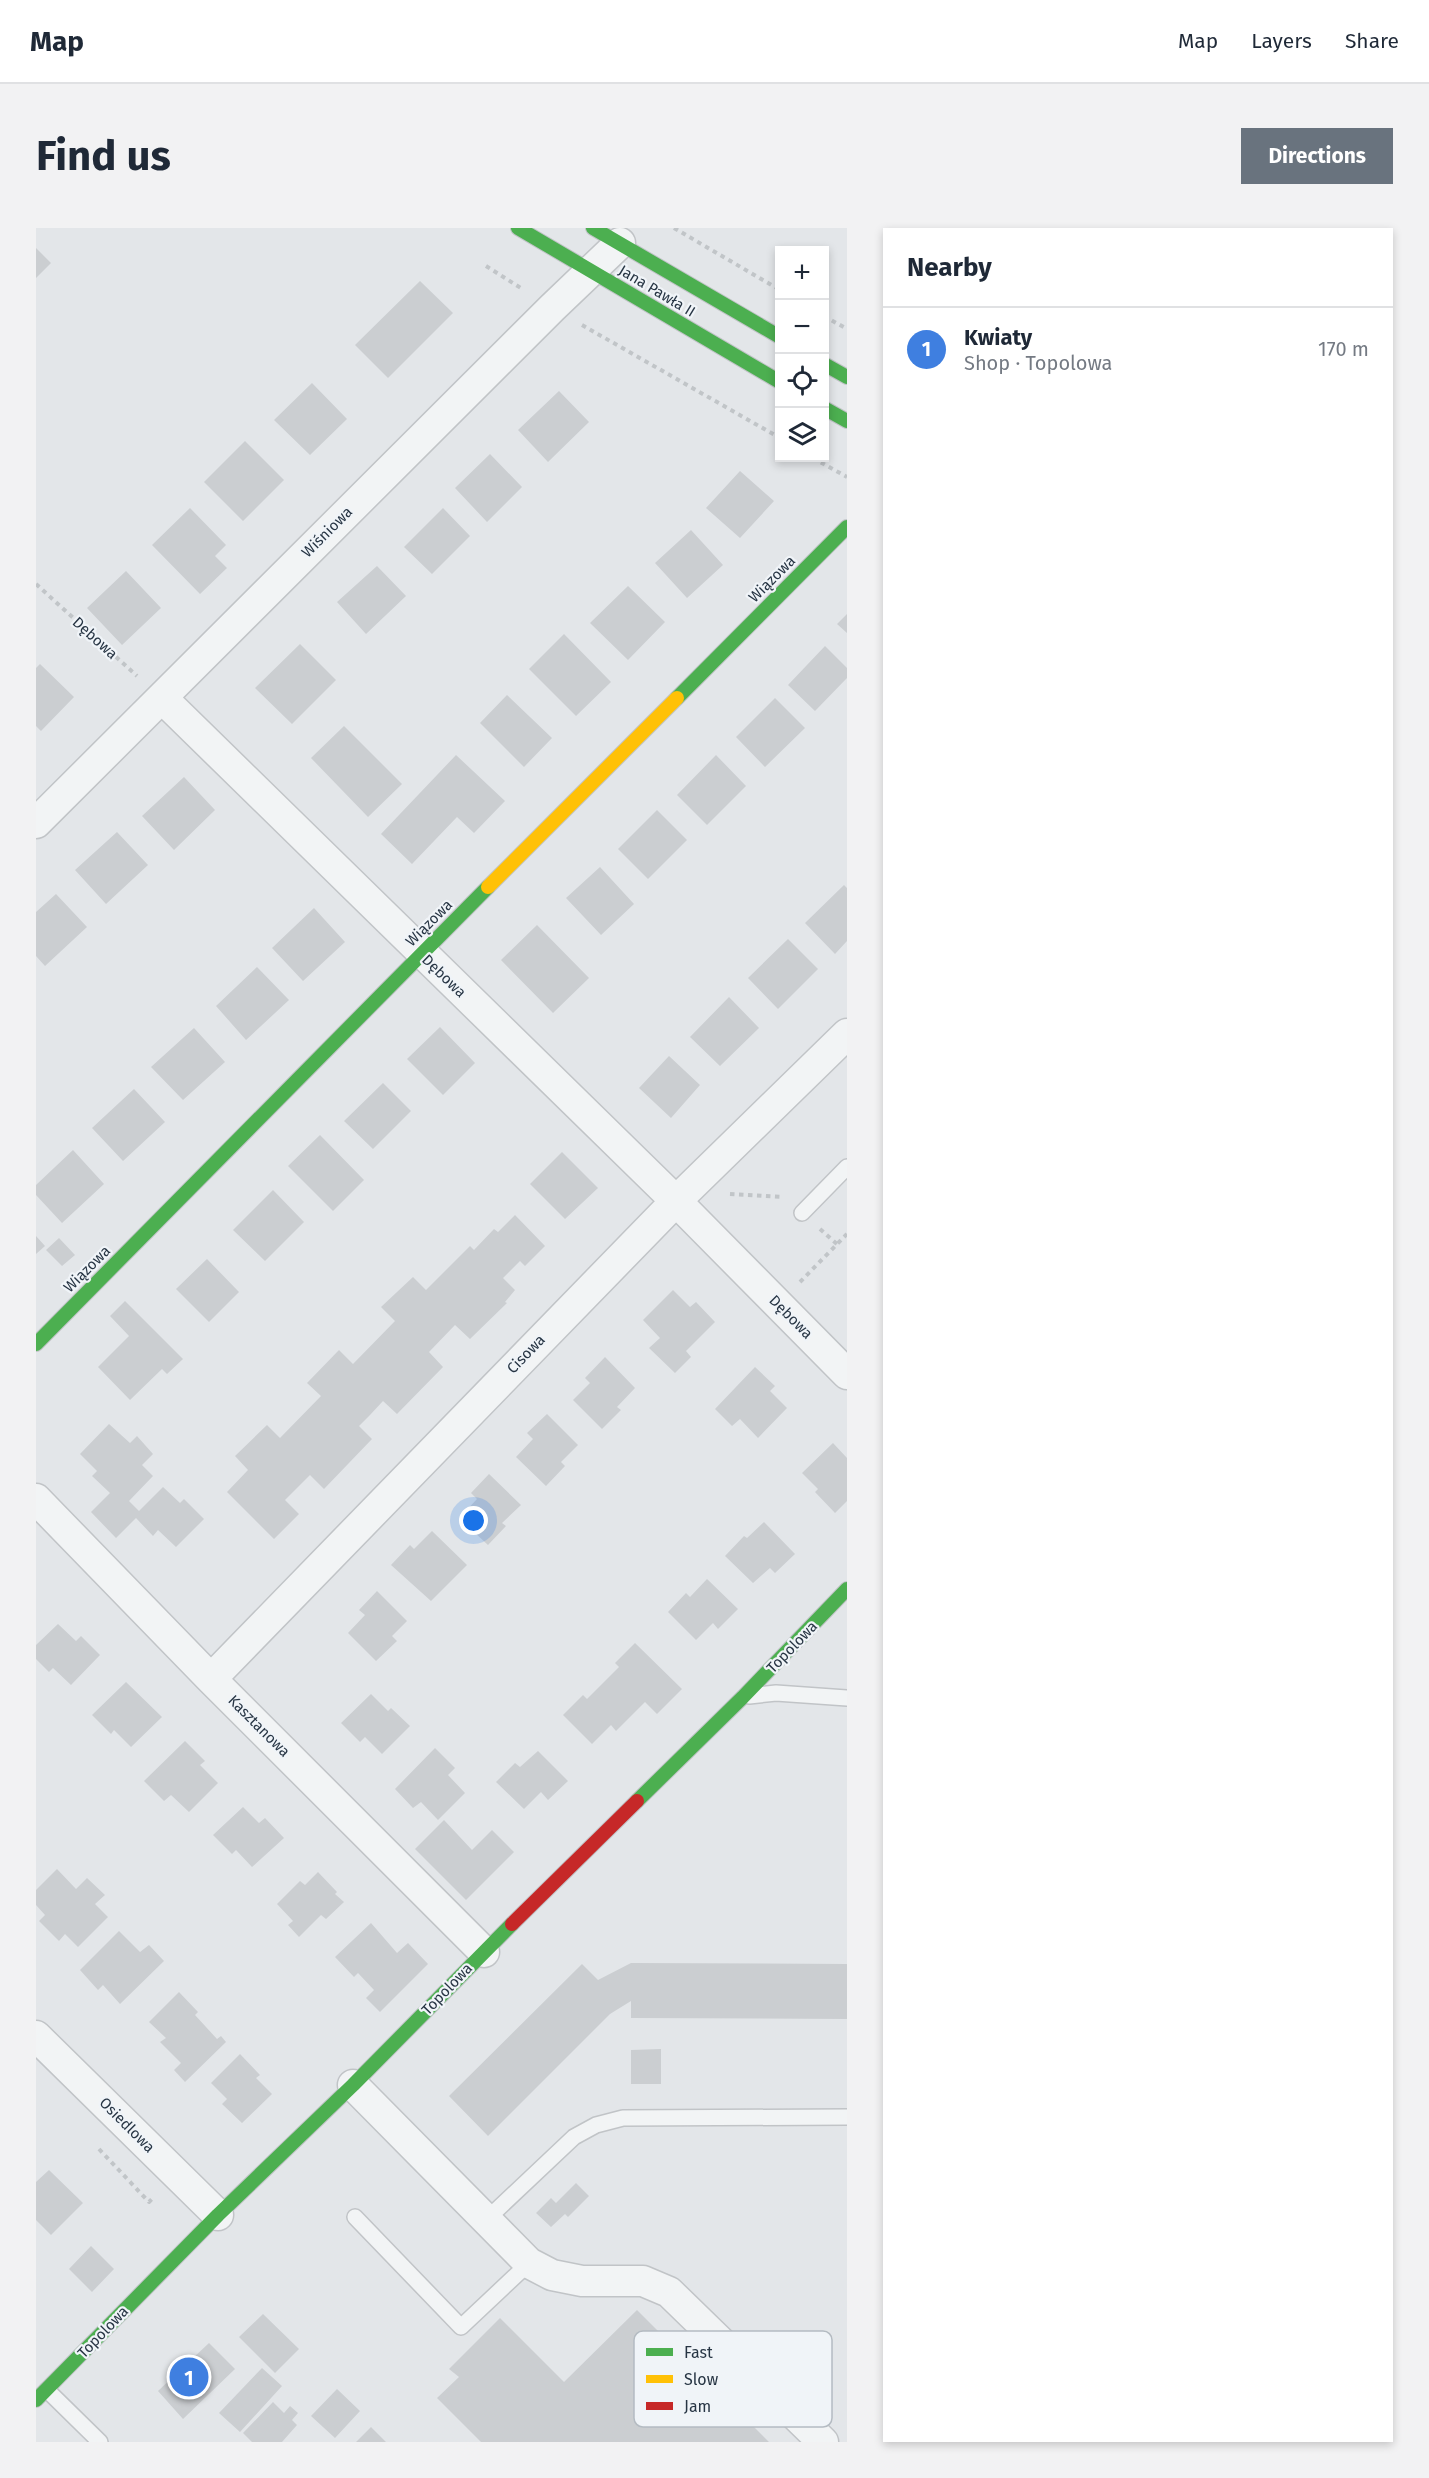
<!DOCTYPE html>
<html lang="en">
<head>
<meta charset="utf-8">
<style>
  body { margin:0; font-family:"Fira Sans",sans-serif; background:#f2f2f3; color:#1f2937 }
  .controls { position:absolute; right:18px; top:18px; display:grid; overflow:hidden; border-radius:0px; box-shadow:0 3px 9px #0003 }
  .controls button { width:54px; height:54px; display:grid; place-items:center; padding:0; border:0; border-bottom:2px solid #e0e1e3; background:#fff; color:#1f2937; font:30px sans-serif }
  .you { position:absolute; left:438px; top:1293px; width:21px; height:21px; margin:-15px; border:4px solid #fff; border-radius:50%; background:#1a73e8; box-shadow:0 0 0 9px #1a73e833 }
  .badge { display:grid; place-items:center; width:39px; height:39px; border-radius:50%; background:#69737e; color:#fff; font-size:20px; font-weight:700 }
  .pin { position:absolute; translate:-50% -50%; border:3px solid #fff; box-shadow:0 2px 6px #0006 }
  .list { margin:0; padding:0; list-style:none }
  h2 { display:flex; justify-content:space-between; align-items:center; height:78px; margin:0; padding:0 24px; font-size:26px }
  h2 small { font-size:20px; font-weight:400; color:#747a83 }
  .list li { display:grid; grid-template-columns:39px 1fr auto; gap:18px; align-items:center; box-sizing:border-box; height:84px; padding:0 24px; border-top:2px solid #e0e1e3 }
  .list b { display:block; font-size:22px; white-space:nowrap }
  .list p { margin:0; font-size:20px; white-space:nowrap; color:#747a83 }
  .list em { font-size:20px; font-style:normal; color:#747a83 }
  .icon { flex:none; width:33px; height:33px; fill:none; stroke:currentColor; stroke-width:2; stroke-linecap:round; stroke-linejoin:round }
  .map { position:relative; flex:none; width:811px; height:2214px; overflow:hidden; border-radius:0px }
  header { display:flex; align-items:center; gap:36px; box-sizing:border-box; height:84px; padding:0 30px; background:#fff; border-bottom:2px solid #e0e1e3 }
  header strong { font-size:28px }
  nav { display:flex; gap:33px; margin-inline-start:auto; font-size:21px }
  .intro { display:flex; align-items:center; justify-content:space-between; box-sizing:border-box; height:144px; padding:0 36px }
  h1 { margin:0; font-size:42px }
  .button { padding:15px 27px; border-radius:0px; background:#69737e; color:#fff; font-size:21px; font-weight:700 }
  main { display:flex; gap:36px; padding:0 36px }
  aside { flex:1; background:#fff; border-radius:0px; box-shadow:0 3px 9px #0003 }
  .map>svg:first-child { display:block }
</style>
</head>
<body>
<header>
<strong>Map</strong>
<nav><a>Map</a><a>Layers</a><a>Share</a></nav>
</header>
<div class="intro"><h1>Find us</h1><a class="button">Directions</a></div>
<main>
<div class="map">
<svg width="811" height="2214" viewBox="0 0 811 2214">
  <rect width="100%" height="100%" fill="#e3e6e9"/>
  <path fill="#cbced1" d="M0,20l15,15 -15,15z
    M384,53l33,32 -65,65 -33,-33z
    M276,155l35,36 -37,36 -36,-35z
    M523,163l30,31 -41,40 -30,-32z
    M209,213l39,39 -41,41 -39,-39z
    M454,226l32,33 -35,35 -32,-34z
    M704,243l34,30 -34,37 -34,-30z
    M154,280l36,37 -11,11 12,12 -27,26 -48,-49z
    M407,280l27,28 -38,38 -28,-27z
    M655,302l32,35 -36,33 -32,-35z
    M341,338l29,30 -40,38 -29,-32z
    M90,343l35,37 -39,37 -35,-37z
    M592,358l37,36 -37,38 -38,-37z
    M811,386v19l-10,-9z
    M528,406l47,48 -35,34 -47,-47z
    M264,416l36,36 -44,44 -37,-36z
    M789,418l22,22v10l-32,33 -27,-26z
    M4,436l34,33 -33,34 -5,-5v-58z
    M471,467l45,43 -28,29 -44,-44z
    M739,470l30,30 -40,39 -29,-30z
    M308,498l58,58 -34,33 -57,-59z
    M420,527l49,46 -31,32 -17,-16 -45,47 -31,-30z
    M680,527l30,31 -39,39 -30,-30z
    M148,549l31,33 -41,40 -32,-34z
    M621,582l30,30 -39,39 -30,-30z
    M81,604l31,33 -42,39 -31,-34z
    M564,639l34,37 -33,31 -35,-37z
    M808,657l3,3v53l-12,13 -30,-31z
    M20,666l31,33 -42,39 -9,-10v-44z
    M278,680l31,34 -42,39 -31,-33z
    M501,697l52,53 -36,35 -52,-53z
    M752,711l30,30 -40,40 -30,-31z
    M221,739l32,33 -43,40 -30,-34z
    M693,769l30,31 -39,38 -30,-29z
    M404,799l35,36 -32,32 -36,-36z
    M158,800l31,34 -42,38 -32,-33z
    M633,828l31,29 -29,33 -32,-30z
    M347,855l28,28 -38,38 -29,-28z
    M98,861l31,33 -42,39 -31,-33z
    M284,907l44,45 -31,31 -45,-45z
    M37,922l31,34 -42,39 -26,-28v-10z
    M526,924l36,36 -33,31 -35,-35z
    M237,962l31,32 -39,39 -32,-31z
    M479,987l30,31 -20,20 -5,-5 -17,17 12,12 -10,12 2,1 -37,36 -15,-14 -26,27 14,15 -46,47 -14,-13 -13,14 -11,11 13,13 -48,50 -14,-14 -25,25 14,14 -25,25 -47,-47 21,-22 -13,-14 32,-31 13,13 41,-42 -14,-13 32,-33 14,14 42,-43 -14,-14 32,-30 13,13 44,-44 4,4 20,-21 4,3z
    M0,1008l9,10 -9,8z
    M23,1010l16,17 -13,11 -16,-16z
    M171,1031l32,33 -30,30 -33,-33z
    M637,1062l17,17 6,-5 19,20 -29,29 5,6 -16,16 -26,-25 11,-10 -17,-18z
    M89,1073l58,58 -16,15 -5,-5 -32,31 -32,-33 31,-31 -19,-20z
    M569,1129l30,31 -18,19 4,3 -19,19 -29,-29 17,-17 -5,-5z
    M719,1139l20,19 -5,5 17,17 -29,30 -18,-19 -8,7 -17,-17z
    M511,1186l31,31 -17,17 4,4 -19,20 -30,-29 17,-18 -6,-6z
    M73,1196l21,19 7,-7 16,18 -11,11 11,11 -24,25 10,10 24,-24 17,16 4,-4 20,20 -28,28 -18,-17 -5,6 -17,-18 -20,20 -25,-26 19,-19 -18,-17 5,-5 -17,-17z
    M797,1215l14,15v43l-12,12 -20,-21 3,-3 -16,-16z
    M453,1246l32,31 -19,18 4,3 -18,19 -29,-27 18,-19 -6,-6z
    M728,1294l31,32 -20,19 -5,-5 -17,15 -28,-27 19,-20 3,2z
    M396,1303l35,34 -36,36 -40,-36 19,-20 4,4z
    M671,1351l31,30 -20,20 -5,-6 -17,17 -28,-28 18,-19 4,4z
    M341,1363l30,30 -15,15 5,5 -21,20 -28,-28 17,-18 -6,-5z
    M22,1396l18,17 5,-5 19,19 -29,30 -18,-17 -4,4 -13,-13v-14z
    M599,1415l47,46 -25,25 -12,-12 -29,29 -5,-6 -19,19 -29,-29 20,-20 4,4 32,-32 -4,-4z
    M90,1454l36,35 -31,30 -17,-17 -3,4 -19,-19z
    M335,1466l17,17 3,-3 19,18 -28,28 -17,-17 -5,5 -19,-19z
    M149,1513l20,20 -5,4 18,18 -29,29 -18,-17 -7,6 -20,-20z
    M399,1520l20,20 -7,7 17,18 -27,27 -17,-18 -8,6 -18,-19z
    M502,1523l30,30 -20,19 -7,-8 -17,17 -28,-27 19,-19 5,4z
    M207,1579l16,16 6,-5 19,20 -32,29 -16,-17 -4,4 -19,-19z
    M408,1592l28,30 20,-20 22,22 -48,48 -51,-51z
    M21,1641l19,20 11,-11 18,17 -10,9 13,13 -30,30 -13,-13 -6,7 -20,-20 6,-6 -9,-10v-15z
    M282,1644l19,20 -2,2 9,8 -18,17 -5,-4 -22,22 -11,-12 5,-4 -16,-17 23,-23 5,4z
    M335,1695l26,30 11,-10 20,21 -48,48 -14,-14 8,-8 -16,-17 -4,4 -19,-20z
    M83,1703l21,21 9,-7 15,16 -44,43 -17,-19 -5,5 -18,-20z
    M595,1735l216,1v55l-216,-1v-17l-21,13 -122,122 -39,-40 133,-132 16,16z
    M143,1764l19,20 -3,3 22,24 4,-3 5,6 -41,40 -11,-12 7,-7 -21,-21 6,-4 -17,-16z
    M625,1821v35h-30v-34z
    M204,1826l20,21 -4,3 16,16 -30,29 -20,-19 5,-5 -16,-16z
    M13,1942l34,33 -32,32 -15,-15v-38z
    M540,1955l13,13 -21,21 -3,-3 -14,13 -15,-14 15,-15 5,5z
    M55,2018l23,23 -22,23 -23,-23z
    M601,2082l132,132h-288l-44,-44 22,-21 -10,-8 51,-51 64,64z
    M227,2086l36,35 -24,24 -36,-36z
    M173,2115l26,26 -52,50 -25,-28z
    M226,2140l20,18 -42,46 -21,-19z
    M301,2161l23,22 -25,27 -24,-22z
    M237,2174l11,11 6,-7 8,7 -6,7 5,5 -15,17h-30l-9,-9z
    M335,2199l15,15h-30z"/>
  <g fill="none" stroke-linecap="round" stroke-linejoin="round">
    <g stroke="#c1c4c7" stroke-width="18">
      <path id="lane" d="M766,985l45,-46
        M713,1468l27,-3 71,5
        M319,1989l106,110 68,-64
        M449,1993l89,-84 22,-12 27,-7 224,-1
        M11,2162l53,52"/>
    </g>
    <g stroke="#c1c4c7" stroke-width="33">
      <path id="street" d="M126,470l514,503 171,173
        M0,595l516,-515 68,-65
        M0,1271l175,180 273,273
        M175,1451l465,-478 171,-167
        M0,1808l182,179
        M317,1857l176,178 23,12 30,6h61l26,11 154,150"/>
    </g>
    <g stroke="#c1c4c7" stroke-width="16">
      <path id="fast" d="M482,0l262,154
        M557,0l187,109
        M788,136l23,13
        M788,180l23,13
        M641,470l170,-171
        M0,1116l452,-457
        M601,1573l106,-104 104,-108
        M0,2172l182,-185 135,-130 159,-161"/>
    </g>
    <g stroke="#c1c4c7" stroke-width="16">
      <path id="slow" d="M452,659l189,-189"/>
    </g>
    <g stroke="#c1c4c7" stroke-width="16">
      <path id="jam" d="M476,1696l125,-123"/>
    </g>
    <path stroke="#c1c5c8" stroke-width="4" stroke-dasharray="4.5 4.5" stroke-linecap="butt" d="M638,0l106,62
      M450,38l38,24
      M788,88l23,13
      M546,97l198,113
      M777,230l34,19
      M0,356l101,92
      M694,966l52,3
      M784,1001l17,15
      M764,1054l47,-48
      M63,1921l50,53 4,-4"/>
    <use href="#lane" stroke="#f2f4f5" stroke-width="15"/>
    <use href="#street" stroke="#f2f4f5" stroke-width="30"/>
    <use href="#fast" stroke="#4caf50" stroke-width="14"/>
    <use href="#slow" stroke="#ffc107" stroke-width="14"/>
    <use href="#jam" stroke="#c62828" stroke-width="14"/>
  </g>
  <g text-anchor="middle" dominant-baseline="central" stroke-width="4.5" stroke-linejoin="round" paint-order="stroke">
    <g font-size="15" fill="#273544" stroke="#f0f4f8">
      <text transform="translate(621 63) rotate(31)">Jana Pawła II</text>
      <text transform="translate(291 304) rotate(-45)">Wiśniowa</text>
      <text transform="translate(736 351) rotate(-45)">Wiązowa</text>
      <text transform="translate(59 410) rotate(42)">Dębowa</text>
      <text transform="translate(393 695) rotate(-45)">Wiązowa</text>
      <text transform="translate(408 748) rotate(44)">Dębowa</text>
      <text transform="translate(51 1041) rotate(-45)">Wiązowa</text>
      <text transform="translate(755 1089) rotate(45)">Dębowa</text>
      <text transform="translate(490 1126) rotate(-46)">Cisowa</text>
      <text transform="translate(756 1419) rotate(-46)">Topolowa</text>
      <text transform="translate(223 1498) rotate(45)">Kasztanowa</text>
      <text transform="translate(411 1761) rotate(-46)">Topolowa</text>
      <text transform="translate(91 1897) rotate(45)">Osiedlowa</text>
      <text transform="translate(67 2104) rotate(-46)">Topolowa</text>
    </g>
  </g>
  <rect x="598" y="2103" width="198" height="96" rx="9" fill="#f0f4f8" stroke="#b4bbc2" stroke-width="1.5"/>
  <rect x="610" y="2120" width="27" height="8" fill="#4caf50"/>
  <rect x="610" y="2147" width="27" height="8" fill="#ffc107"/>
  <rect x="610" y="2174" width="27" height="8" fill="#c62828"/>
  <g font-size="16" fill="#273544">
    <text x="648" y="2130">Fast</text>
    <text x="648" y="2157">Slow</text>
    <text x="648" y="2184">Jam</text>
  </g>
</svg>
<div class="controls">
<button>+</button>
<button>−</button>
<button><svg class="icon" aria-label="locate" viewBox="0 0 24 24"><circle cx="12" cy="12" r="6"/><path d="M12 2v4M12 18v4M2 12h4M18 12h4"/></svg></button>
<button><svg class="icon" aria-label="layers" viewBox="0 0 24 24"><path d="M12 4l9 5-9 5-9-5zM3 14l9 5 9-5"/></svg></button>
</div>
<div class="you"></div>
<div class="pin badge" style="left:153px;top:2149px;background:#3f7fe0">1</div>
</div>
<aside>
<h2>Nearby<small></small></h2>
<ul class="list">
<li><span class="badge" style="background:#3f7fe0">1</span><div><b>Kwiaty</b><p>Shop · Topolowa</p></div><em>170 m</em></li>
</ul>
</aside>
</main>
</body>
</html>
